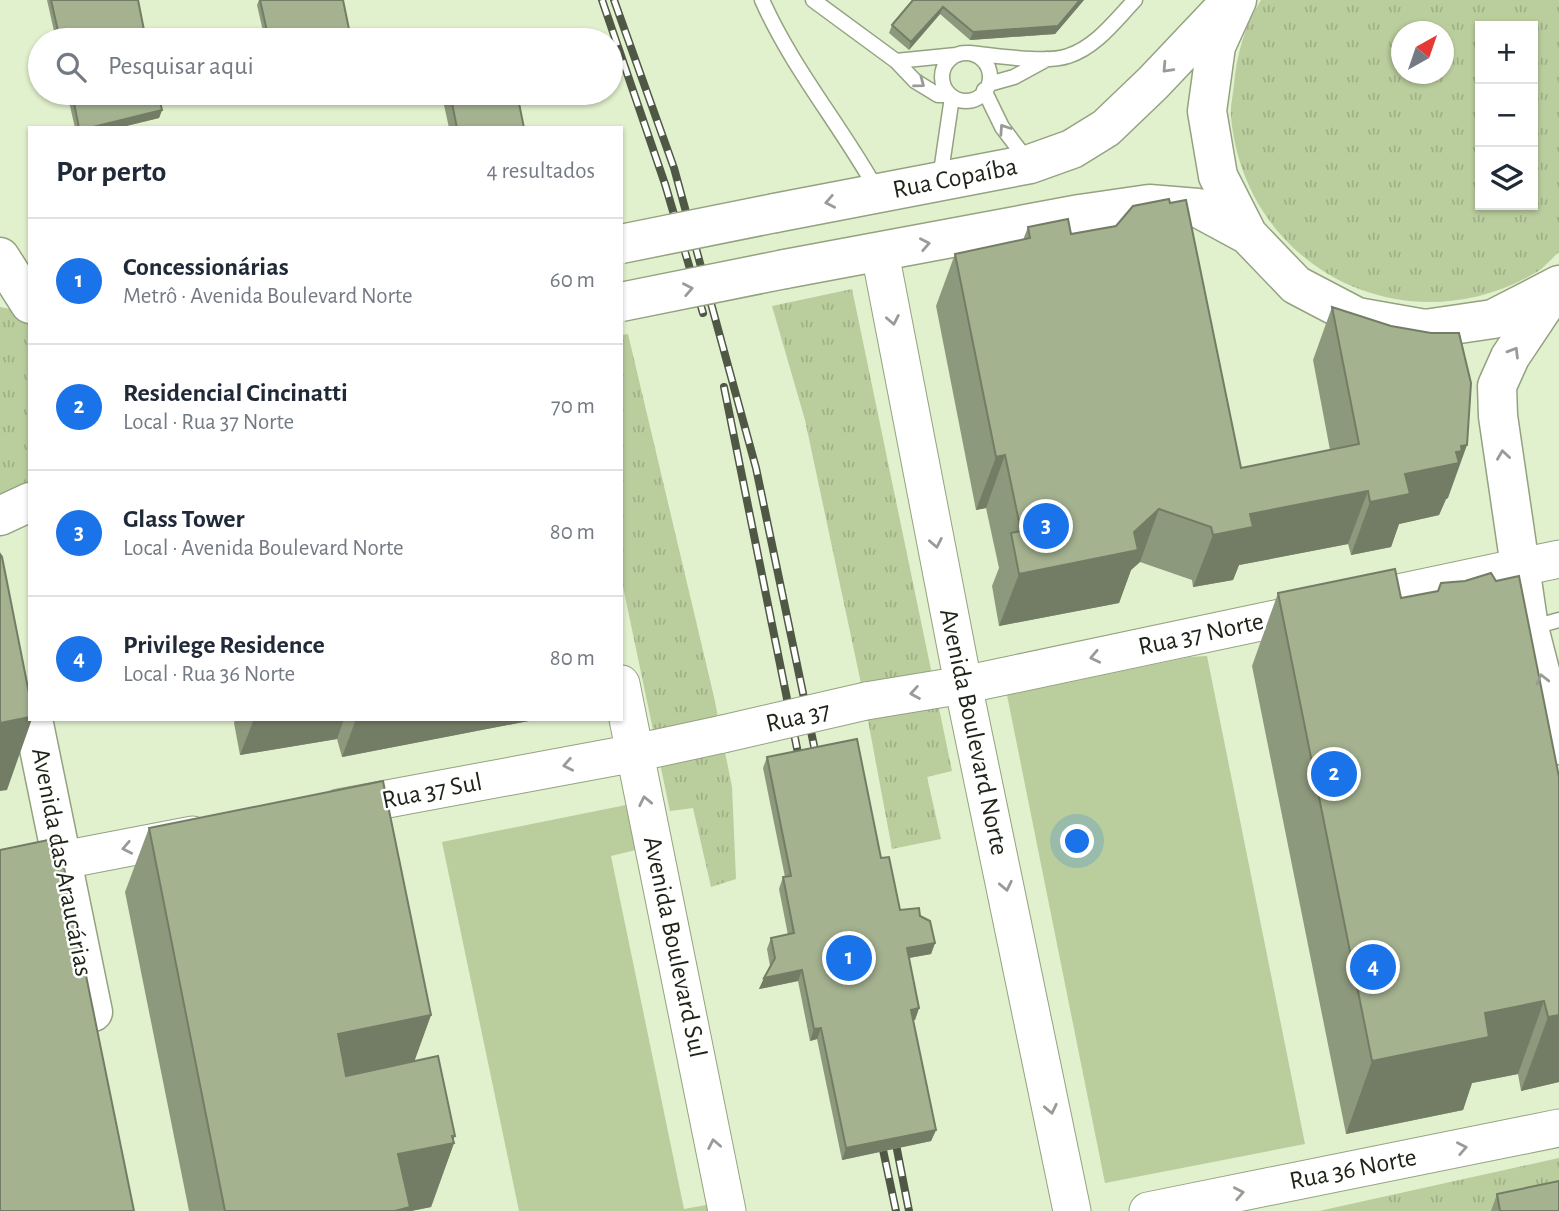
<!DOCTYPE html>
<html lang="pt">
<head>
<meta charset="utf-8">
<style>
  body { margin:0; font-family:"Alegreya Sans",sans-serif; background:#f2f2f3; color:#1f2937 }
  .controls { position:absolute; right:21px; top:21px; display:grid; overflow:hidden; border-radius:0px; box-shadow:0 2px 5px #0004 }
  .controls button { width:63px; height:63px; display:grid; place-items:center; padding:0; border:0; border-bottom:2px solid #e0e1e3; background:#fff; color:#1f2937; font:35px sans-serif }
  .compass { position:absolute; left:1391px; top:21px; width:63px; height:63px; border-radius:50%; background:#fff; box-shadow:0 2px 5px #0004; rotate:40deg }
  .you { position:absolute; left:1078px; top:842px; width:24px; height:24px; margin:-18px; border:5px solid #fff; border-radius:50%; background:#1a73e8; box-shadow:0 0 0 10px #1a73e833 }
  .badge { display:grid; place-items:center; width:46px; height:46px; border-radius:50%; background:#1a73e8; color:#fff; font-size:23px; font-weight:700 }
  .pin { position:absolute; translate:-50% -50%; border:4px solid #fff; box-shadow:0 2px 7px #0006 }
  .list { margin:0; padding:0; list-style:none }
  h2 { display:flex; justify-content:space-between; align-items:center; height:91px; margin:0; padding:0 28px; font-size:30px }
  h2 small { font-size:23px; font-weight:400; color:#747a83 }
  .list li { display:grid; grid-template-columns:46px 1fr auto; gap:21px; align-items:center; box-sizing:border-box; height:126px; padding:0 28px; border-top:2px solid #e0e1e3 }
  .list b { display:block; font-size:26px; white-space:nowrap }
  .list p { margin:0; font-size:23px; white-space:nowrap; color:#747a83 }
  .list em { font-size:23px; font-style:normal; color:#747a83 }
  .icon { flex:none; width:38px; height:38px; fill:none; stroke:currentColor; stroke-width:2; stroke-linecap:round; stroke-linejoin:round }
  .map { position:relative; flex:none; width:1559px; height:1211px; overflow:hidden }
  .search { position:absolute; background:#fff; box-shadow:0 2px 5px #0004; left:28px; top:28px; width:595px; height:77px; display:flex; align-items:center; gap:18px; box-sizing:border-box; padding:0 24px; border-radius:38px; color:#747a83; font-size:26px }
  .panel { position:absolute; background:#fff; box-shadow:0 2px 5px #0004; left:28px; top:126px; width:595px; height:595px; border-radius:0px }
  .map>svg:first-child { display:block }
</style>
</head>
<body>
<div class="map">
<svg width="1559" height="1211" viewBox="0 0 1559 1211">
  <defs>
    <pattern id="grass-tufts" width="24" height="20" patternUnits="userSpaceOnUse" patternTransform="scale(1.75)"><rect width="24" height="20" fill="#bacd9d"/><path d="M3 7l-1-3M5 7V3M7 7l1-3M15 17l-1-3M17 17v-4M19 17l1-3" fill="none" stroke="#9fb086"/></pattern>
  </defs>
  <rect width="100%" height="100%" fill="#e1f0cd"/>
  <path fill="url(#grass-tufts)" fill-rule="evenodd" d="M1261,0h298v252c-8,7 -15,16 -24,21 -131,76 -290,-5 -304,-156 -1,-10 2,-22 3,-32 2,-28 11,-61 27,-85zM1480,26h53v179h-53zM1402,32h42v42h-42z
    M852,289l100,482 -25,6 14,62 -49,10 -30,-161 -57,-268 -33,-114z
    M0,307l10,2 20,12v172l-30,14z
    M628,334l86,363 18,90 4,92 -25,8 -18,-79 -23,3 -49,-234v-242z
    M1559,1158v53h-240z"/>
  <path fill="#bacd9d" d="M1207,656l98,488 -200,39 -98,-488 183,-38z
    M631,804l9,45 -29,7 73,353 28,-5 1,7h-194l-77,-369z"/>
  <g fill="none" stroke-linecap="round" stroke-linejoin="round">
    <g stroke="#94a281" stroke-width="17">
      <path id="service" d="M762,0c30,68 80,127 116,192
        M813,0l83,61 19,20 23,14h12
        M969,53c25,2 76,11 99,3 28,-9 47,-35 67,-56
        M942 77a24 24 0 1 1 48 0a24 24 0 1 1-48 0Z
        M896,61l60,-6
        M989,84l25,-7 33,-18
        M984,90l18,37 25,33
        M937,178l5,-13 10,-68
        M1530,628l29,-8"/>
    </g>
    <g stroke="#94a281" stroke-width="39">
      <path id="tertiary" d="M880,253l86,446 106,512
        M621,684l106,527
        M866,701l97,-16 596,-126
        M339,808l296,-55 88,-19
        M63,860l130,-25
        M1148,1211l411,-83"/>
    </g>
    <g stroke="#94a281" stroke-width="41">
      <path id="secondary" d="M1237,0l-21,46 -9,65 11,65 30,59 48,50 61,32 68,12 68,-10 66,-34
        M775,213l255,-49 42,-15 34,-21 47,-45 72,-76
        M0,257l30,47
        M785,269l295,-55 69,-10 49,4 50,27
        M1554,291l-44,66 -13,29 1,30 31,212 30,117
        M0,516l30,-14
        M33,719l60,293"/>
    </g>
    <use href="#service" stroke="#fff" stroke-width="14"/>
    <use href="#tertiary" stroke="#fff" stroke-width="37"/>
    <use href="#secondary" stroke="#fff" stroke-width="38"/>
    <g stroke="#4f5845" stroke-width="8">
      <path id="rail" d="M602,0l63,184 38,129
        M614,0l60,168 82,300 62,297
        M724,387l77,381
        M893,1129l16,82
        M879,1131l17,80"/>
    </g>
    <use href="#rail" stroke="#fff" stroke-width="5" stroke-dasharray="16" stroke-linecap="butt"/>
    <g stroke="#94a281" stroke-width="39" stroke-linecap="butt">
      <path id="tertiary-bridge" d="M723,734l143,-33"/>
    </g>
    <g stroke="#94a281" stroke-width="41" stroke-linecap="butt">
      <path id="secondary-bridge" d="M621,244l154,-31
        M621,302l164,-33"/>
    </g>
    <use href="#tertiary-bridge" stroke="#fff" stroke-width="37"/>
    <use href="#secondary-bridge" stroke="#fff" stroke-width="38"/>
  </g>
  <path fill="#8d997c" d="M47,0h91l8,40h-90z
    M259,0h84l7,34 -2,6h-83l-8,-35z
    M913,0h171l-29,34 -85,6 -30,-26 -31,36 -20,-17 3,-8z
    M67,93h91l4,17 -3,8 -41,10h-43z
    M449,93h68l7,35h-75l-5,-23z
    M1028,227l43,7 170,234 89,-18 -17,-90 19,-53 116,191 -2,1 -7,16 -40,9 -8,23 -40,8 -3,-11 -109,21 -6,15 -40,7 -1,-7 -52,-18 -9,8 -12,33 -120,23 -7,-40 7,-18 -13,-60 -10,2 -40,-204 19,-52 68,-14z
    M1278,593l123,5 158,179v305l-38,9 -3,-17 -46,9 -9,27 -117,24 -94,-468z
    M235,719h304l-197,38 -5,-18 -97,16 -6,-32z
    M767,757l114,101 19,52 20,6 15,27 -4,11 -22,4 10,50 -4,12h-2l23,110 -5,11 -89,19 -25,-121 -7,2 -12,-60 -39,8 11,-23 -3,-17 4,-11 17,-3 -9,-46 4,-12h2l-22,-109z
    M149,828l282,187 -17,46 40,82 -23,64 -20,4h-222l-64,-319z
    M1497,1194l62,17h-68z"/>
  <path fill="#737d65" d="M1080,0h4l-29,34 -85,6 3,-8z
    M943,7l-3,7 -31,36 2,-8z
    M350,34l-2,6h-30z
    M162,110l-3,8 -41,10h-29z
    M1467,445l-19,53 -2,1 -7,16 -40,9 -8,23 -40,8 19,-53 35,-28 51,-22 5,-6z
    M1005,455l-19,53 -10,2 20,-53z
    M1368,491l-20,53 -109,21 -6,15 -40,7 20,-52 37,-21z
    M1159,509l-19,53 -9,8 -12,33 -120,23 20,-52 115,-42z
    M30,717v2h2l-25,71 -7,1v-68z
    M254,719h90l-7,20 -97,16z
    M356,719h183l-197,38z
    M935,943l-4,11 -28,5 4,-11z
    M802,970l-4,11 -39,8 5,-11z
    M1544,1001l-26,73 -46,9 -9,27 -117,24 26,-73 113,-48z
    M919,1008l-4,12 -8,1 4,-11z
    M431,1015l-23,64 -94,19 24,-64z
    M1559,1015v67l-38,9 27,-74z
    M821,1028l-4,11 -7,2 4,-12z
    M936,1130l-5,11 -89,19 4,-12z
    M452,1136h3l-3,7h2l-23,64 -20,4h-33l20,-57z"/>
  <path fill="#a4b290" stroke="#737d65" stroke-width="2" d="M51,0h87l8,40h-86z
    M260,0h83l7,34 -32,6h-49z
    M913,0h167l-22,26 -85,6 -30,-25 -32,35 -19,-17z
    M72,93h86l4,17 -73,18h-10z
    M450,93h67l7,35h-67z
    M1169,199l1,4 16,-3 55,268 118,-24 -27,-137 59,19 40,7h28l12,50 -4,62 -6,1 1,5 -6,1 3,11 -54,11 5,20 -40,8 -2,-11 -118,23 3,13 -40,8 -2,-8 -52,-18 -25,23 4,18 -119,24 -8,-41 10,-2 -16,-76 -9,2 -41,-203 75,-16 -2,-11 40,-8 3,15 45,-8 17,-20z
    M0,554l2,3 28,141v19l-30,6z
    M1395,569l6,29 37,-7 3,-8 24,-2 26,-8 5,8 23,-5 40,201v238l-11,2 -4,-16 -59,12 4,24 -117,24 -94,-468z
    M857,739l24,119 8,-1 11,53 19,-2 1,8 10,5 5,22 -28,5 12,60 -8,2 25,120 -90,18 -25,-120 -7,1 -12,-59 -38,8 11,-20 -4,-20 23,-5 -11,-56 8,-1 -24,-119z
    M383,781l48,234 -93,19 8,42 92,-20 17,80h-3l2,7 -56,11 12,53 -15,4h-170l-76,-383z
    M58,838l76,373h-134v-361z
    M1559,1181v30h-59l-3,-17z"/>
  <defs><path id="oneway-chevron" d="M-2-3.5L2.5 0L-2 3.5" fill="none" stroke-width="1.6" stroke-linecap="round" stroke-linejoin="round" transform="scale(1.75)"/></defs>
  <g stroke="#999c96">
    <use href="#oneway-chevron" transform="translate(1167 68) rotate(133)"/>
    <use href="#oneway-chevron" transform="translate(920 83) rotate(37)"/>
    <use href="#oneway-chevron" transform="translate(1004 129) rotate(-124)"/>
    <use href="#oneway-chevron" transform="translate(830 202) rotate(169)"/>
    <use href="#oneway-chevron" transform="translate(925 244) rotate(-11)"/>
    <use href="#oneway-chevron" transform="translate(688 289) rotate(-11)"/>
    <use href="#oneway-chevron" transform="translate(893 320) rotate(79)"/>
    <use href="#oneway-chevron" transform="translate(1514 352) rotate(-59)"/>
    <use href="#oneway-chevron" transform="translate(1503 455) rotate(-98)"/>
    <use href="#oneway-chevron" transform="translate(936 543) rotate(79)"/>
    <use href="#oneway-chevron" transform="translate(1095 657) rotate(168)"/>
    <use href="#oneway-chevron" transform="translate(1542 679) rotate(-104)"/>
    <use href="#oneway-chevron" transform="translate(915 693) rotate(170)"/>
    <use href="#oneway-chevron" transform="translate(568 765) rotate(169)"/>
    <use href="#oneway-chevron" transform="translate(645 801) rotate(-102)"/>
    <use href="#oneway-chevron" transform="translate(127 848) rotate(169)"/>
    <use href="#oneway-chevron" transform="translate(1006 886) rotate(78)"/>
    <use href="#oneway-chevron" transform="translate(1051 1109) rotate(78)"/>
    <use href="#oneway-chevron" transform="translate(714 1144) rotate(-101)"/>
    <use href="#oneway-chevron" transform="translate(1462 1148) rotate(-11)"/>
    <use href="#oneway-chevron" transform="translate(1239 1193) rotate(-11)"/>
  </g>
  <g text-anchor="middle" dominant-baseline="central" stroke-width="5" stroke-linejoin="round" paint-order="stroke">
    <g font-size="26" fill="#1d2316" stroke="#fff">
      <text transform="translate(955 178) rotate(-11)">Rua Copaíba</text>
      <text transform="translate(1201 634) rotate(-12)">Rua 37 Norte</text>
      <text transform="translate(798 717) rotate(-13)">Rua 37</text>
      <text transform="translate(974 732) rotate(78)">Avenida Boulevard Norte</text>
      <text transform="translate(432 791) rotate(-11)">Rua 37 Sul</text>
      <text transform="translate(62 862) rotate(79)">Avenida das Araucárias</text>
      <text transform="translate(675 947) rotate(78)">Avenida Boulevard Sul</text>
      <text transform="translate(1353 1169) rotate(-11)">Rua 36 Norte</text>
    </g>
  </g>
</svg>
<div class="controls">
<button>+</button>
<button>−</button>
<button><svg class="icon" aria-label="layers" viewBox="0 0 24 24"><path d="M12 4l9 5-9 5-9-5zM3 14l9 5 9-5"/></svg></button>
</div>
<svg class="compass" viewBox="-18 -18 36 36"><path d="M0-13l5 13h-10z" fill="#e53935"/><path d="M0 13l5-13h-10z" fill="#747a83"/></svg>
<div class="you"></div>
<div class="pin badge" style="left:849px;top:958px">1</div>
<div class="pin badge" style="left:1334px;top:774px">2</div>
<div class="pin badge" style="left:1046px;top:526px">3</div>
<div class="pin badge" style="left:1373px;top:967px">4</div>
<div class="search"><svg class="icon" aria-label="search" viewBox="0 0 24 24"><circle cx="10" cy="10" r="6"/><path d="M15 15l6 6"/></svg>Pesquisar aqui</div>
<section class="panel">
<h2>Por perto<small>4 resultados</small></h2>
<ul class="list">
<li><span class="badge">1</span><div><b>Concessionárias</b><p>Metrô · Avenida Boulevard Norte</p></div><em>60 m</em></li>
<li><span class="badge">2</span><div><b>Residencial Cincinatti</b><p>Local · Rua 37 Norte</p></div><em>70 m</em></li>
<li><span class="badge">3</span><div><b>Glass Tower</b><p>Local · Avenida Boulevard Norte</p></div><em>80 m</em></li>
<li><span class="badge">4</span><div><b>Privilege Residence</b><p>Local · Rua 36 Norte</p></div><em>80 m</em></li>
</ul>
</section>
</div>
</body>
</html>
